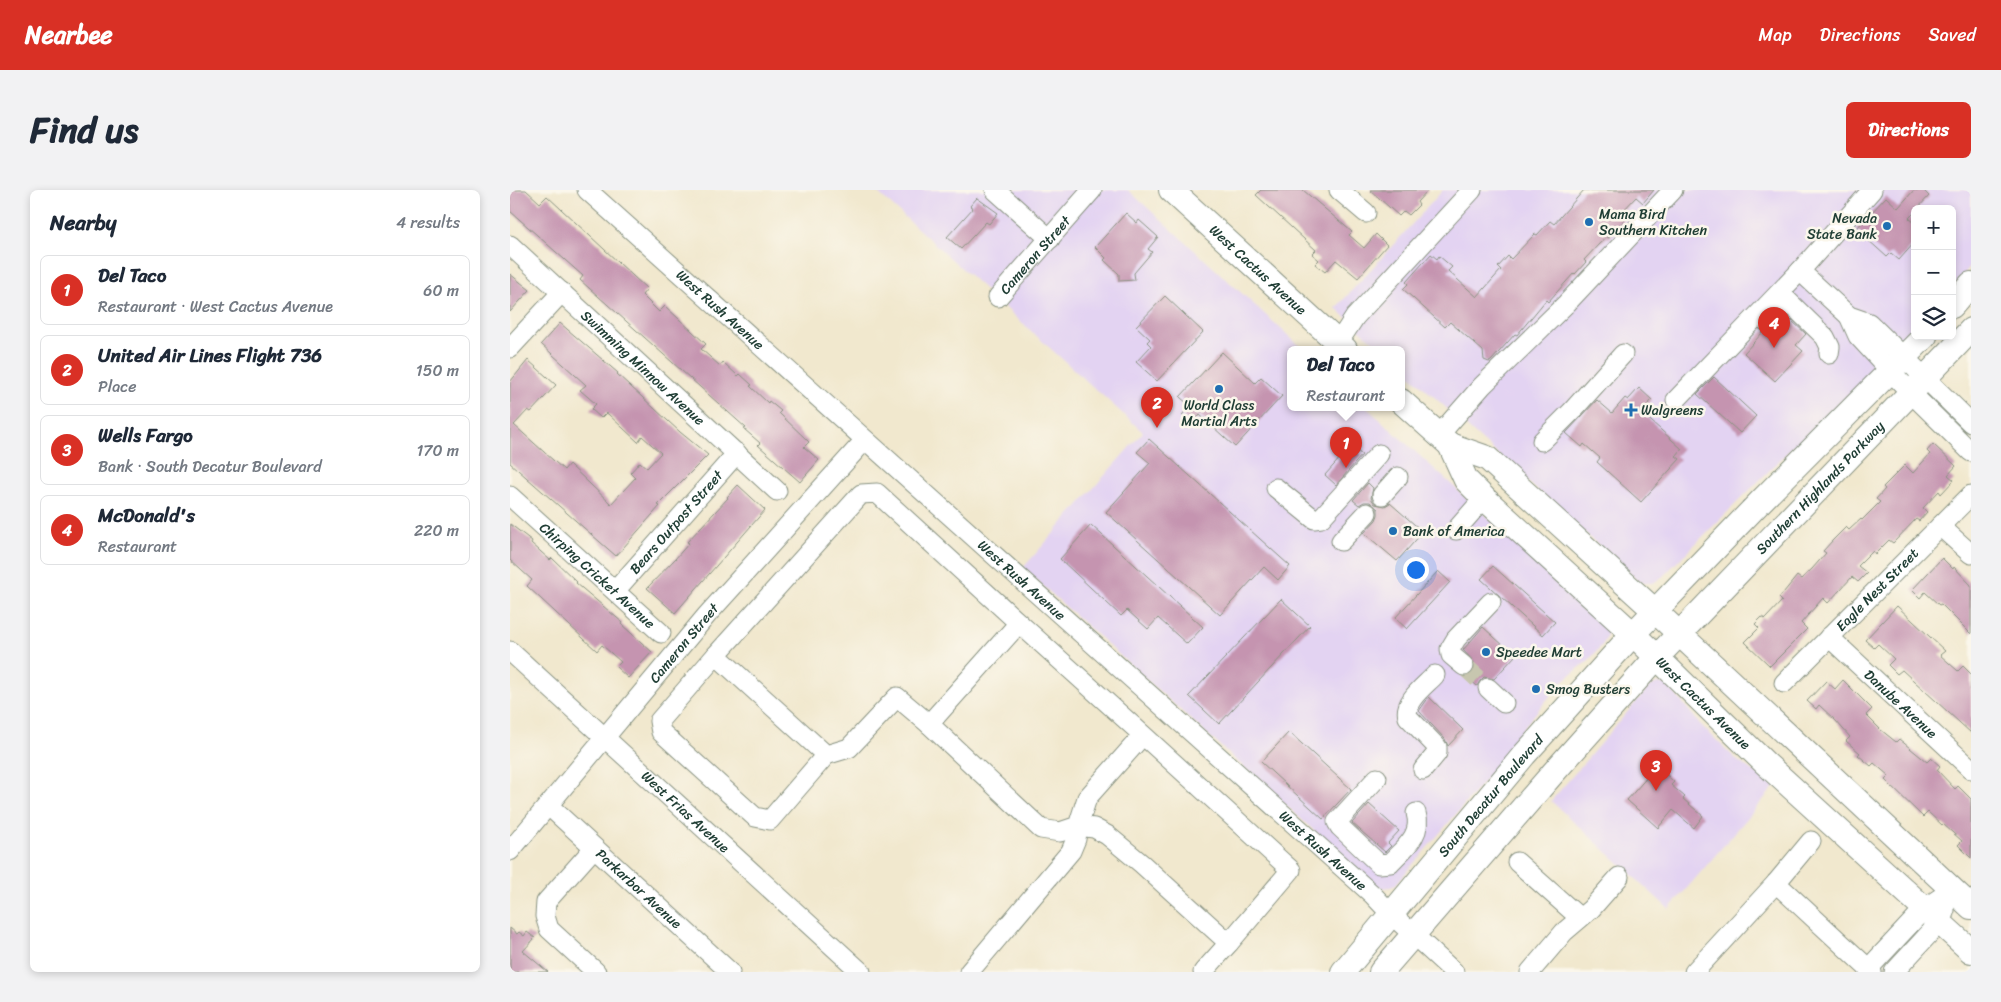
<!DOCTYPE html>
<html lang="en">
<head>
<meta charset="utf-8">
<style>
  body { margin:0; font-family:Sriracha,sans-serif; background:#f2f2f3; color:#1f2937 }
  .controls { position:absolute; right:15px; top:15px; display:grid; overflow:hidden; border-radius:8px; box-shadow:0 2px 8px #0003 }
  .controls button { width:45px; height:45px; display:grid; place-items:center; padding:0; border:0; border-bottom:1px solid #e0e1e3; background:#fff; color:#1f2937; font:25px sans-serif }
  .you { position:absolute; left:905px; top:379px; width:18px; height:18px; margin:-12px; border:4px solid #fff; border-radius:50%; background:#1a73e8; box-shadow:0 0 0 8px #1a73e833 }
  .badge { display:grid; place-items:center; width:32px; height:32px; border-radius:50%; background:#d93025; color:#fff; font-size:16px; font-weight:700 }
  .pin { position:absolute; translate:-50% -41px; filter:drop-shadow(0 1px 2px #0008) }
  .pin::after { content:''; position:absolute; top:26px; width:18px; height:15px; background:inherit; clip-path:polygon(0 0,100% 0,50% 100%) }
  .popup { position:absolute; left:777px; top:156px; width:118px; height:65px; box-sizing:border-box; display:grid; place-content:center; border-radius:8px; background:#fff; filter:drop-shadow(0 1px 4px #0005); font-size:16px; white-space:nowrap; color:#747a83 }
  .popup b { font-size:19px; color:#1f2937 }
  .popup::after { content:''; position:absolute; left:50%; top:100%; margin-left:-10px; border:10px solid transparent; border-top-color:#fff }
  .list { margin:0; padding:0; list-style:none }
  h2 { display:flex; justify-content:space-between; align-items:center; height:65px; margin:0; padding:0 20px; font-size:21px }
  h2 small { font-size:16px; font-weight:400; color:#747a83 }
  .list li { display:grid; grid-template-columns:32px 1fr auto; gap:15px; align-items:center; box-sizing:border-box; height:70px; margin:0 10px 10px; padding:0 10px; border:1px solid #e0e1e3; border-radius:8px }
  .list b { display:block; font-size:19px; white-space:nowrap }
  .list p { margin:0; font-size:16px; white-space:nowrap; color:#747a83 }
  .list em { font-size:16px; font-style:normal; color:#747a83 }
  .icon { flex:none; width:28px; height:28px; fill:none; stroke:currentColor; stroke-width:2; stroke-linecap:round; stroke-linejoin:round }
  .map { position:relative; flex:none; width:1461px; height:782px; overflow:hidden; border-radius:8px }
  header { display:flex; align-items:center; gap:30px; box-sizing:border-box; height:70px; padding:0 25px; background:#d93025; color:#fff }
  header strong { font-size:24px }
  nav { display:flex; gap:28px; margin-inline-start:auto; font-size:18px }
  .intro { display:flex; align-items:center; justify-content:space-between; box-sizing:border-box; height:120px; padding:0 30px }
  h1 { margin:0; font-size:35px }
  .button { padding:12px 22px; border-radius:8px; background:#d93025; color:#fff; font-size:18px; font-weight:700 }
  main { display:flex; gap:30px; padding:0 30px }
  aside { flex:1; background:#fff; border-radius:8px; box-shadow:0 2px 8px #0003 }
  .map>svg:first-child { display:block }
</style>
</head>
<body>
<header>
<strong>Nearbee</strong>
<nav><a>Map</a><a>Directions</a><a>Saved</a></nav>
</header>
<div class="intro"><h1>Find us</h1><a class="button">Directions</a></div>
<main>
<aside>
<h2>Nearby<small>4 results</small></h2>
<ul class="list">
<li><span class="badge">1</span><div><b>Del Taco</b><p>Restaurant · West Cactus Avenue</p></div><em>60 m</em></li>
<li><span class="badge">2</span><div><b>United Air Lines Flight 736</b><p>Place</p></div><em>150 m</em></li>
<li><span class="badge">3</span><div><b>Wells Fargo</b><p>Bank · South Decatur Boulevard</p></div><em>170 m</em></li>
<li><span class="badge">4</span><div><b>McDonald's</b><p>Restaurant</p></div><em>220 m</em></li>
</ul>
</aside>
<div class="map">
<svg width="1461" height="782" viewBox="0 0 1461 782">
  <rect width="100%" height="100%" fill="#fbf7ec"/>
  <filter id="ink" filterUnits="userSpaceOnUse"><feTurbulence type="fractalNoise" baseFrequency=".02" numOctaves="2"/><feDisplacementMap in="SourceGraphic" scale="10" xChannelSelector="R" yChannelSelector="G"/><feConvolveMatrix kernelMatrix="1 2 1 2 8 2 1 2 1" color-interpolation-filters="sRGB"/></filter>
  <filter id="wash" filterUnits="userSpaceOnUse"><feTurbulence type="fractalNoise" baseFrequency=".0096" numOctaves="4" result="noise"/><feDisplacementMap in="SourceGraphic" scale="20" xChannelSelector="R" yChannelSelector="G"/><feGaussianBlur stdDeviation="1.12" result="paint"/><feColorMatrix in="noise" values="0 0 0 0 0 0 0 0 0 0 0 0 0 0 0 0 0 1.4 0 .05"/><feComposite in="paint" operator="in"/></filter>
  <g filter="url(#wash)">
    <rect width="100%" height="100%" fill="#f1e8ce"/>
    <path fill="#e3d3f2" d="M365,0h253l175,159h-12v58h75l235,213 5,7 1,7 -4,10 -14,16 -27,22 -39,46 -23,35 -104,121 -5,3 -9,1 -9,-4 -350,-316 120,-136z
      M933,0h528v75l-19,24v-80h-37v121l-82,84 -42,35 -129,128 -9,6h-9l-6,-2 -237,-214v-18h-20l-45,-41z
      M1147,493l10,1 33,40 38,37 37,25 -106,123 -118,-108 98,-114z"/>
    <g id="blocks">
      <path fill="#c594b0" d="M0,0h16l14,13 7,-7 100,93 -5,6 17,17 6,-6 41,38 -5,5 19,17 3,-4 15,14 2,-2 12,11 -2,1 18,17 1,-2 12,10 -2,2 30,29 -5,5 15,13 -19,22 -42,-37 2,-2 -16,-14 2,-1 -166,-148 3,-4 -73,-65z
        M751,0h42l49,42 -3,3 15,13 12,-14 11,11 -29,33 -22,-18 -11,12 -10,-8 4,-4 -7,-6 4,-4 -60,-55z
        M860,0h58l-11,12 2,3 -10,10 -5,-4 -5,5z
        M1074,0h70l-11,13 -7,-6 -15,16 5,5 -17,20 -2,-1 -8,7 -15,16 2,2 -11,12 -1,-1 -26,29 -2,-2 -29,35 -2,-1 -24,27 -2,1 -5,-2 -1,-9 -33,-29 -5,5 -42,-38 5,-5 -2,-2 25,-28 6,5 2,-3 13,11 -4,4 29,26 24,-27 -3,-3 10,-11 3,3 24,-25 2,1 13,-14 4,3z
        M1404,0h9l6,6 -12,13h-2v3l-6,6 6,5v19l-16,18 -8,-7 -4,4 -31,-28 30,-32 12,11z
        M467,8l21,15 -9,11 -3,-2 -25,27 -14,-12 26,-29 -3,-2z
        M616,23l11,10 2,-3 19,17 -10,12 4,3 -18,21 1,7 -16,1v-7l-15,-14 2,-2 -11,-11z
        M0,84l20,16 -20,22z
        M655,106l38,36 -46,49 -21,-19 15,-16 -4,-4 3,-3 -14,-13z
        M1274,128l5,4 2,-2 15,14 -10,11 7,6 -28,30 -31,-28 19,-21 7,-1z
        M50,133l58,50 -1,1 63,58 28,23 -50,50 2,1 -44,50 -106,-93v-81l18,-22 28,25 -25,27 -3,-2 -14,15 50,45 5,-6 42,40 24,-26 -5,-5 10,-11 7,6 14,-15 -19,-17 -4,6 -30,-28 -2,-1 -5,5 -10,-9 5,-5 -16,-14 6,-5 -45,-41z
        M712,162l33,31 6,-6 21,19 -47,51 -35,-32 -8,9 -10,-9 8,-9 -10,-9z
        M1204,187l42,39 -16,17 -43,-39z
        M1129,198l13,12 -11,12 41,37 -6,7 4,3 -39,43 -44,-40 3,-4 -16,-14 -2,3 -16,-14 31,-33 15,13 13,-15 3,2z
        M639,249l141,127 -12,14 -14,-13 -44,48 -114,-103 44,-49 -13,-11z
        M1423,254l23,22 -8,9 6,5 -13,14 -2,-3 -16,17 4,4 -8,9 -3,-2 -23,24 -4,-3 -14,14 -2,-3 -15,15 9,7 -9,9 -6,-5 -24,26 -5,-5 -22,25 6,6 -37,37 -25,-24 14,-14 -4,-4 7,-7 3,2 17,-18 -3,-3 18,-22 4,3 11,-10 14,-16 -3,-2 10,-11 13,-13 3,3 12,-11 1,1 18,-18 -4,-3 9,-10 -2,-2 22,-22 8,8 17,-19 -3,-3z
        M841,256l11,9 -26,30 -11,-10z
        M858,293l5,5 -2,10 4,6 10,2 5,-3 33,29 -26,29 -33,-28 12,-13 2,-5v-6l-8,-7h-6l-5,3 -6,-5z
        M228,295l27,25 -90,103 -28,-25 28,-29 14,-16 -2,-1 41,-44 -1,-1z
        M0,334l22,17 -1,2 19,17 2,-2 25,24 -1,1 47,40 -2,1 31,28 -24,26 -12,-11 5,-5 -19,-17 -5,6 -70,-65 5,-6 -22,-20z
        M581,335l112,102 -16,17 -29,-26 -10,11 -21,-19 -6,6 -61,-57z
        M1432,368l11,11 1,-2 17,18v49l-30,-30 -2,1 -14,-13 -5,6 -8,-8z
        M983,376l62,56 -12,13 -62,-56z
        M928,381l12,11 -43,47 -12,-11z
        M771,409l29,27 -91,98 -30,-28z
        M1387,416l48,45 -5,4 18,16 5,-5 8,8v59l-69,-63 -5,4 -9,-9 6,-6 -16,-15 -4,4 -9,-8z
        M973,437l32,29 -21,23 -10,-2 -4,4 -3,5 -10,-9 5,-3 3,-6 -1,-6 -11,-12z
        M1333,490l29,29 -6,6 15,15 15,12 3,-3 28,23 4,-4 9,8 -3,4 18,19 3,-3 13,13v59l-13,-13 4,-4 -19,-17 -1,1 -14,-13 -5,5 -38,-37 4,-4 -15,-13 -3,3 -13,-11 2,-2 -14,-12 4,-4 -14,-16 -17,-16 -3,4 -9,-8 19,-20 9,8z
        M919,507l34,33 -15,16 -3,-7 -26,-28z
        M779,542l62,57 -28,30 -62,-57z
        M1147,576l17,16 -3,3 14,12 -2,2 20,17 -9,12 -21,-18 -15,18 -31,-28z
        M859,614l30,27 -11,12 3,3 -6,6 -33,-29z
        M0,738l7,6 2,-2 5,4 3,-4 8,6 -12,13 25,21h-38z"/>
    </g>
  </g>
  <g filter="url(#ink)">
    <use href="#blocks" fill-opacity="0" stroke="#889281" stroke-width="1"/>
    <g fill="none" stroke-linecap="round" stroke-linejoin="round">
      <path stroke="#c7c6af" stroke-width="19" stroke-dasharray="19 9" stroke-linecap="butt" d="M954,476l24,22"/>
      <g stroke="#889281" stroke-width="21">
        <g id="minor">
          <path id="s1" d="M77,0l786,705 19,20 62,57"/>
          <path d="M485,0l55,49"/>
          <path d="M829,0l27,23"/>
          <path id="s2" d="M0,55l267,246"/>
          <path d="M1290,81l49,45 20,7 102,100"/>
          <path id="s3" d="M488,107l94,-107"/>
          <path d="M1275,108l40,39 5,10 -1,7"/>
          <path d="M1339,126l9,20 53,57 60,59"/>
          <path d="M1256,131l9,-11 8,-5 10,2"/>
          <path d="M828,153l17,-26 117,-127"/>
          <path d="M0,158l52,-56"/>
          <path d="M1166,210l124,-129 72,-81"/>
          <path d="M929,245l43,-49 84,-82 107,-114"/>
          <path d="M1032,251l29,-29 52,-58"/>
          <path d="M766,298l38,31 7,-1 58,-64"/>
          <path d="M872,305l16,-18"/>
          <path id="s4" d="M0,306l151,137"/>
          <path d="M1430,336l31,28"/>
          <path d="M946,340l28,-32"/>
          <path d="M831,351l26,-28"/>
          <path id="s5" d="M105,401l122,-138"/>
          <path id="s6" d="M1319,447l142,132"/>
          <path id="s7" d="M0,461l351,321"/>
          <path d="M206,465l-57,66 2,11 94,85 15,3 56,-65"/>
          <path d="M954,476l-13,-11 -1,-6 6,-10 35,-37"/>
          <path id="s8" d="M1274,493l187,-188"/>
          <path d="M978,498l16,15"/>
          <path d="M419,534l-32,-27 -48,51 -23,7 -110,-100 145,-161 16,-1 142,130"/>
          <path d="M633,545l-124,-112 -90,101 112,105 19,3 18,-6 9,-28 56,-63 148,135 -62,73"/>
          <path d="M913,580l14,-17v-6l-29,-30c-5,-16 17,-31 27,-42"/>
          <path d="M867,588l-40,44 3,5 39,37 11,-1c14,-15 33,-28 26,-50"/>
          <path id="s9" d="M39,616l181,166"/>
          <path d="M84,658l-48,54 -1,14 4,13 47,43"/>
          <path id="s10" d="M0,661l197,-236 158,-175"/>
          <path d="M1007,672l63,56"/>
          <path d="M1266,693l96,89"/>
          <path d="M1358,779l57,-61 27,-18"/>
          <path d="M459,782l102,-121 5,-12 2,-13 16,2 13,7 35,29 87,79 -26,29"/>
          <path d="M1020,782l34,-40 27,-23 28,-32"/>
          <path d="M1184,782l82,-89 35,-42"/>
          <path d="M1384,782l46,-50 5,-12"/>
        </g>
      </g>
      <g stroke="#889281" stroke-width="26">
        <g id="major">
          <path id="s11" d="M661,0l174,159"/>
          <path d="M1442,116l19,-22"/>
          <path id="s12" d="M891,211l49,44 16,35 18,18 149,136 132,129 206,188"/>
          <path d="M940,255l37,13 168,153 316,296"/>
          <path id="s13" d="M833,782l181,-217 109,-121 128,-133 164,-165"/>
          <path id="s14" d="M871,782l173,-200 103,-115 314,-327"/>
        </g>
      </g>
      <use href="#minor" stroke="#fff" stroke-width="19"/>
      <use href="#major" stroke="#fff" stroke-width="24"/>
    </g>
  </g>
  <g fill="#1f6fb2" stroke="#fbf7ec" stroke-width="2">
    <circle cx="1079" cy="32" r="5"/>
    <circle cx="1377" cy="36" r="5"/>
    <circle cx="709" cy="199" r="5"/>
    <path d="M1118.5 212.5h5v5h5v5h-5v5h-5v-5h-5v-5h5z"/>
    <circle cx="883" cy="341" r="5"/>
    <circle cx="976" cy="462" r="5"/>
    <circle cx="1026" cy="499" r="5"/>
  </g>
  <g text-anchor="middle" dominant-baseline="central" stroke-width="5" stroke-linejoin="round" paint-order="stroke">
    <g font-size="14" fill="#1f3d34" stroke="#fbf7ec" text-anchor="start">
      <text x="1089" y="24">Mama Bird<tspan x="1089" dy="16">Southern Kitchen</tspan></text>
      <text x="1367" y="28" text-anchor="end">Nevada<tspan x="1367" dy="16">State Bank</tspan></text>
      <text x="709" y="215" text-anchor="middle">World Class<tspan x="709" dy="16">Martial Arts</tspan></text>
      <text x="1131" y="220">Walgreens</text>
      <text x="893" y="341">Bank of America</text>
      <text x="986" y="462">Speedee Mart</text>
      <text x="1036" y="499">Smog Busters</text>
    </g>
    <g font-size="14" fill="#1f3d34" stroke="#fbf7ec">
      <text stroke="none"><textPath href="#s3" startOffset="56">Cameron Street</textPath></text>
      <text stroke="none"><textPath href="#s11" startOffset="118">West Cactus Avenue</textPath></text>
      <text stroke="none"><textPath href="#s1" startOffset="179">West Rush Avenue</textPath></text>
      <text stroke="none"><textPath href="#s2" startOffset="181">Swimming Minnow Avenue</textPath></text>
      <text stroke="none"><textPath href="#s14" startOffset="654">Southern Highlands Parkway</textPath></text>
      <text stroke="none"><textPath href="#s5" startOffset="92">Bears Outpost Street</textPath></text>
      <text stroke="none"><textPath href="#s4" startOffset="118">Chirping Cricket Avenue</textPath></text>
      <text stroke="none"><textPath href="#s1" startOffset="584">West Rush Avenue</textPath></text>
      <text stroke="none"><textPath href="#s8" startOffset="132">Eagle Nest Street</textPath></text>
      <text stroke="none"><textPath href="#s10" startOffset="271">Cameron Street</textPath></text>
      <text stroke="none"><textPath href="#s12" startOffset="430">West Cactus Avenue</textPath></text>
      <text stroke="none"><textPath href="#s6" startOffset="98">Danube Avenue</textPath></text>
      <text stroke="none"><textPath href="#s13" startOffset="230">South Decatur Boulevard</textPath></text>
      <text stroke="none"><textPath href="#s7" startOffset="238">West Frias Avenue</textPath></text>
      <text stroke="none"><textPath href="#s1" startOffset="989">West Rush Avenue</textPath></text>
      <text stroke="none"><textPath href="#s9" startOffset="122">Parkarbor Avenue</textPath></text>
    </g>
  </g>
</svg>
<div class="controls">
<button>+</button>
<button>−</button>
<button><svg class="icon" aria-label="layers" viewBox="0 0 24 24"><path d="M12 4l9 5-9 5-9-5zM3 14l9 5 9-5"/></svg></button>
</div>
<div class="you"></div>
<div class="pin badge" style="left:836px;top:278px">1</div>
<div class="popup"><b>Del Taco</b>Restaurant</div>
<div class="pin badge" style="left:647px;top:238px">2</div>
<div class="pin badge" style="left:1146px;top:601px">3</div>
<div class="pin badge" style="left:1264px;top:158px">4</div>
</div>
</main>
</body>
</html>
